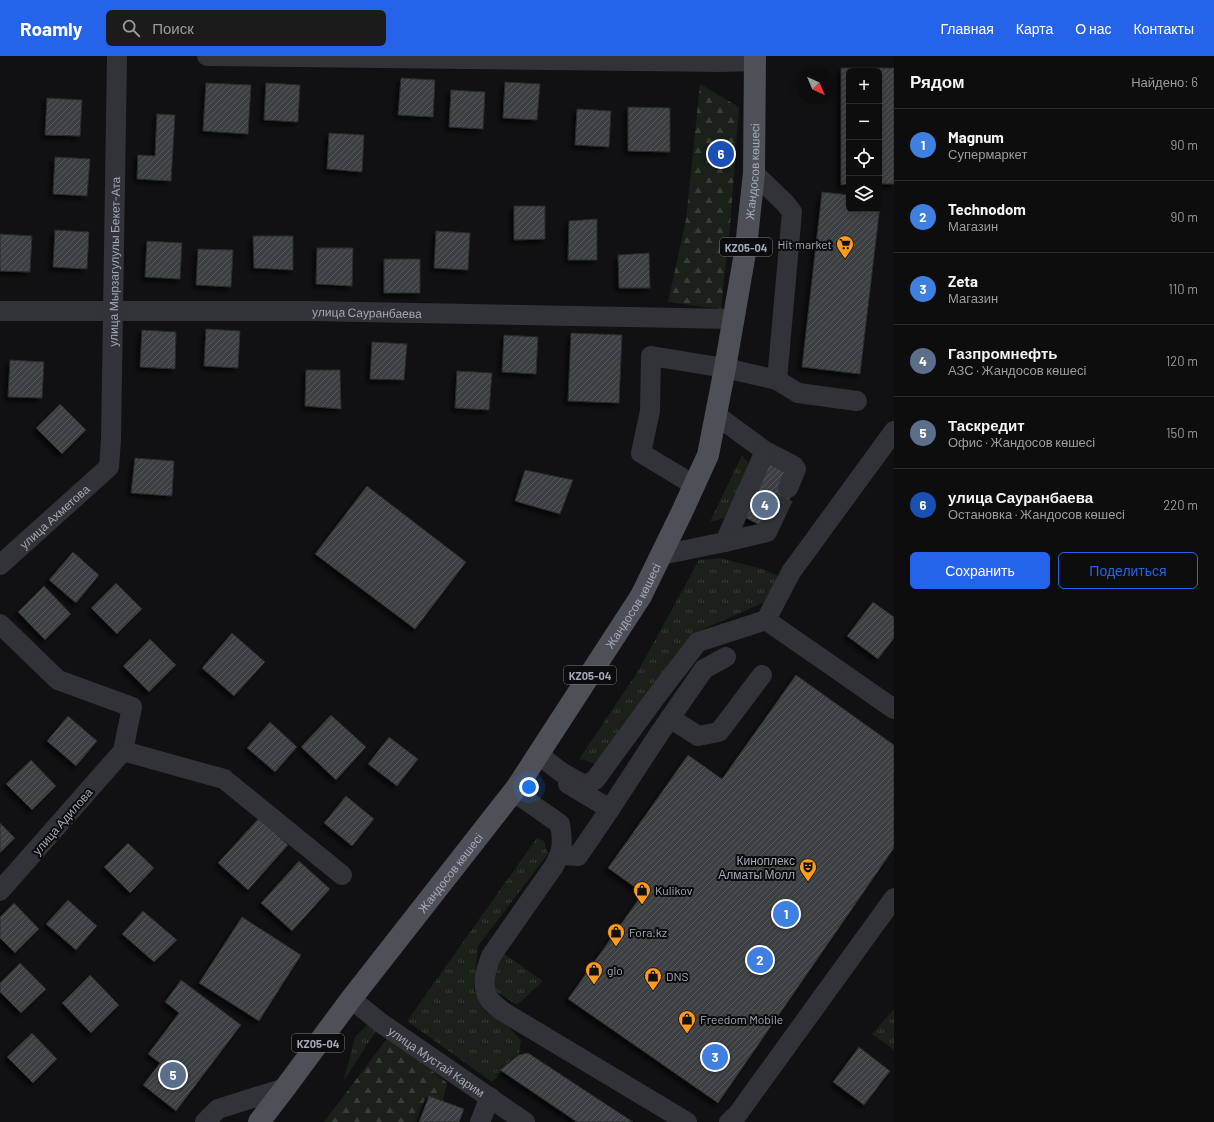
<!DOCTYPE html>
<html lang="ru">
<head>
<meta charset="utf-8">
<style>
  body { margin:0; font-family:Barlow,sans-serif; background:#1b1b1c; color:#f1f3f6 }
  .controls { position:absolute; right:12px; top:12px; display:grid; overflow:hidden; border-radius:6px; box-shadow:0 2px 10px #0003 }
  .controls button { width:36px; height:36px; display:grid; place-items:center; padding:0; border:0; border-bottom:1px solid #2d2d2e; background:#0d0d0e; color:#f1f3f6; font:20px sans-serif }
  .compass { position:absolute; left:798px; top:12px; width:36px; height:36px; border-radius:50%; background:#0d0d0e; box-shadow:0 2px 10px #0003; rotate:136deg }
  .you { position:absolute; left:529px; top:731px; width:14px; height:14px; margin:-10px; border:3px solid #fff; border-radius:50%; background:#1a73e8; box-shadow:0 0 0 6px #1a73e833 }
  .badge { display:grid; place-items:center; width:26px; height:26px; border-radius:50%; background:#2563eb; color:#fff; font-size:13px; font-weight:700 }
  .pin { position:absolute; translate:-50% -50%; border:2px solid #fff; box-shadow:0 1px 4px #0006 }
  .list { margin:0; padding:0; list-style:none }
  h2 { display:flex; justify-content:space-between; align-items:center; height:52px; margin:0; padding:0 16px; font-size:17px }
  h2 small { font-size:13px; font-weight:400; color:#9a9c9e }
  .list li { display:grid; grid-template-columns:26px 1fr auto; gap:12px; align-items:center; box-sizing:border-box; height:72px; padding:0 16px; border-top:1px solid #2d2d2e }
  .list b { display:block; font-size:15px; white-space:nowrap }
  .list p { margin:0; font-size:13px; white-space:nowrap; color:#9a9c9e }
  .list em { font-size:13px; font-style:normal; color:#9a9c9e }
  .actions { display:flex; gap:8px; padding:12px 16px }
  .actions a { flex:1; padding:9px 0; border:1px solid #2563eb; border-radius:6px; text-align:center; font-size:14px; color:#2563eb }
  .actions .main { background:#2563eb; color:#fff }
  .icon { flex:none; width:22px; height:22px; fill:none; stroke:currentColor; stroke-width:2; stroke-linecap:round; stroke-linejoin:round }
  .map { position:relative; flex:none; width:894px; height:1066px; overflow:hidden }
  header { display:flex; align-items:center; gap:24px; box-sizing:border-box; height:56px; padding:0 20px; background:#2563eb; color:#fff }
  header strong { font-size:19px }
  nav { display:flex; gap:22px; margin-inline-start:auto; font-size:14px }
  .search { width:280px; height:36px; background:#1b1b1c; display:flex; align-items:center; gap:10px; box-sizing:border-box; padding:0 14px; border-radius:6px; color:#9a9c9e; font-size:15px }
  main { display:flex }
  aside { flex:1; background:#0d0d0e }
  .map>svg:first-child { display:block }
</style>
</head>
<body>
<header>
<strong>Roamly</strong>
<div class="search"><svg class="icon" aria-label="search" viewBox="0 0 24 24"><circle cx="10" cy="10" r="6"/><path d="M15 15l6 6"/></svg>Поиск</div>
<nav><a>Главная</a><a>Карта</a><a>О нас</a><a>Контакты</a></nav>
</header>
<main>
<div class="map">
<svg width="894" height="1066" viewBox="0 0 894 1066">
  <defs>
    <pattern id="grass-tufts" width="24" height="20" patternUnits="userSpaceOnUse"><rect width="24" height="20" fill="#192119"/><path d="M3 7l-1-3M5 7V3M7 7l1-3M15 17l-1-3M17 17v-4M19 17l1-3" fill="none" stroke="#373e38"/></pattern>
    <pattern id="forest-firs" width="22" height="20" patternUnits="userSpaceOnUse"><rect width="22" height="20" fill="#192119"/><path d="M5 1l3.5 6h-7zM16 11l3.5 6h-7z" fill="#373e38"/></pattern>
    <pattern id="building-hatch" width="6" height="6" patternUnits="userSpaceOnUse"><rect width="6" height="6" fill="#3d3f43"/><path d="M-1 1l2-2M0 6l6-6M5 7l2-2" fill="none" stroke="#56585c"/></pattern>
    <filter id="shadow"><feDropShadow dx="-3.5" dy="3.5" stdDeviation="2" flood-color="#0009"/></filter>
  </defs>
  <rect width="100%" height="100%" fill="#111113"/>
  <path fill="url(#grass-tufts)" d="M742,399l9,13 -23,49 -18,5z
    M720,502l42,11 22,9 -19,24 -73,32 -93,132 -14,-6 -6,-1 58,-86 62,-113z
    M537,782l7,3 4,13 -70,92 -4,45 47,49 -2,15 -27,27 -85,-61z
    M500,895l43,30 -26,24 -20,-13 -8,-17z
    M894,953v41l-22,-16z
    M367,969l11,3 -34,52 11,-43z"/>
  <path fill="url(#forest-firs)" d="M700,28l39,23 -8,108 -10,94 -53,-7 18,-82z
    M389,980l58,47 -4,18 -17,-4 -9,25h-93z"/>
  <path fill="url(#building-hatch)" stroke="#2b2b2f" filter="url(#shadow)" d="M841,12h53v116h-15v-113h-30v113l-8,1z
    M401,22l34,2 -2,37 -35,-2z
    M505,26l35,2 -3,36 -34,-2z
    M206,27l45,2 -3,49 -45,-3z
    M266,27l34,2 -2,37 -34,-2z
    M451,34l34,2 -2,37 -34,-2z
    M47,42l35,2 -2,36 -35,-1z
    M628,51l42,1v44l-42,-1z
    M577,53l34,2 -2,36 -34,-2z
    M157,58l18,1 -4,66 -34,-2 1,-24 17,1z
    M329,77l35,2 -2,37 -35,-3z
    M55,101l35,2 -3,37 -34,-2z
    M822,136l27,3v14h30v-11h2l-21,176 -58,-7z
    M514,150h31v33l-31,1z
    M597,163v41h-29l1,-39z
    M55,174l34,2 -2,37 -34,-2z
    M436,175l34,2 -2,37 -34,-2z
    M0,178l32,2 -2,36 -30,-1z
    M253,180h40v34l-39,-2z
    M147,185l35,2 -2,36 -35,-2z
    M317,192h36l-1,38 -36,-2z
    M198,193l35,1 -2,37 -35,-2z
    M649,197l1,35h-31l-1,-33z
    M384,203h36v34h-36z
    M206,273l34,2 -2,37 -34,-2z
    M142,274l34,2 -1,37 -35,-2z
    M571,277l51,2 -3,68 -51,-2z
    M504,279l34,2 -2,37 -34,-2z
    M372,286l35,2 -3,36 -34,-1z
    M10,304l34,2 -2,36 -34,-1z
    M306,314h34l1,39 -36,-3z
    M457,315l35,2 -3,37 -34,-2z
    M60,348l26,26 -24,24 -26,-26z
    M135,402l39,3 -2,35 -41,-3z
    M766,406l23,11 5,18 -14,27 -18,8 -22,-11z
    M525,414l48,10 -13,34 -45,-13z
    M367,430l99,76 -51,67 -100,-75z
    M73,496l26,23 -23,28 -27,-23z
    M116,527l26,26 -25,25 -26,-26z
    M44,530l27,28 -26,26 -27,-28z
    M873,546l21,15v21l-16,21 -31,-23z
    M232,577l33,29 -31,34 -32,-28z
    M150,583l26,26 -27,27 -26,-26z
    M796,619l98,70v103l-176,255 -150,-104 75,-106 -35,-25 80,-113 34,24z
    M331,659l35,32 -30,33 -35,-33z
    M68,660l29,25 -21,25 -29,-25z
    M270,666l27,25 -22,25 -28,-24z
    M389,681l29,22 -21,27 -29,-22z
    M31,704l25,26 -24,24 -26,-26z
    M346,740l28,23 -22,27 -28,-23z
    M259,762l29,27 -40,45 -30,-27z
    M0,767l15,15 -15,15z
    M128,787l26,25 -24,25 -26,-26z
    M299,805l31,28 -38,42 -31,-28z
    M68,844l29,26 -21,24 -30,-26z
    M14,847l25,26 -24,24 -15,-15v-21z
    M143,855l34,29 -23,22 -32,-28z
    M242,861l59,38 -42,66 -60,-38z
    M20,907l26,26 -25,24 -21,-21v-9z
    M90,919l29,30 -28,28 -29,-30z
    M181,924l60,45 -65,86 -33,-26 17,-22 -12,-9 31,-41 -14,-11z
    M32,977l25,26 -24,24 -26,-26z
    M859,991l31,24 -26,34 -31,-23z
    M528,997l105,69h-56l-77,-52 19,-15z
    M429,1040l35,13 -5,13h-40z"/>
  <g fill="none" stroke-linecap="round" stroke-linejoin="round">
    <path stroke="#2e2f33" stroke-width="20" stroke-dasharray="20 10" stroke-linecap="butt" d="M775,459l13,-27"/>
    <g stroke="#323338" stroke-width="20">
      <path d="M207,0l514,6 34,-1"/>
      <path id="s1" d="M0,255h308l425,8"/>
      <path d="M777,324l21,13 59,8"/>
      <path d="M716,359l49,36 29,15 2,3 -8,19"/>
      <path d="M894,375l-103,141 -25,48 128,89"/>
      <path d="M694,429l-53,-32 9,-42 1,-55 74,12 52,12 15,-168 -7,-9 -31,-30"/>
      <path d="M725,486l40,-91"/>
      <path d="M661,499l64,-13 42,-10 8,-17"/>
      <path id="s2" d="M0,509l109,-98 2,-27 6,-384"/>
      <path d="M0,568l58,56 74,27 -9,44 -123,140"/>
      <path d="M670,662l28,18 21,-4 43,-57"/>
      <path d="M123,695l101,28 118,96"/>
      <path d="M539,699l22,17 23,13 11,-5 60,-82 43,-56 68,-22"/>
      <path d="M568,728l42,25 49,-75 45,-65 22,-12"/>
      <path d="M514,736l46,32c3,19 3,26 -6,42l-63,90c-5,14 -11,30 -1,44 3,4 8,7 12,11l185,111"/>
      <path d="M561,799l17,1 32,-47"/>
      <path id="s3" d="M351,943l30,24 144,99"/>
      <path d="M205,1066l13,-13 67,-21"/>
      <path d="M480,1066l10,-25"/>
      <path d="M729,1066l8,-7 157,-217"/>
    </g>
    <path stroke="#4d5057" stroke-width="22" id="s4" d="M259,1066l26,-34 66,-89 166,-212 124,-191 40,-82 27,-59 17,-87 21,-121 8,-74 1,-117"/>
  </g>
  <defs>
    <g id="supermarket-pin" transform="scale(0.9)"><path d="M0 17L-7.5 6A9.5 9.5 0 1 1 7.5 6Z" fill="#ff9b1c" stroke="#0c0c0e"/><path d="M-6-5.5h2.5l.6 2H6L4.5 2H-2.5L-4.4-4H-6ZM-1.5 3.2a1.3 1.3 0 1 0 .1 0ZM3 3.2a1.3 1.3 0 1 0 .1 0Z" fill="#111"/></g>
    <g id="theatre-pin" transform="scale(0.9)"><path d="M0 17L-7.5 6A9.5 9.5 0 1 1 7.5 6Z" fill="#ff9b1c" stroke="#0c0c0e"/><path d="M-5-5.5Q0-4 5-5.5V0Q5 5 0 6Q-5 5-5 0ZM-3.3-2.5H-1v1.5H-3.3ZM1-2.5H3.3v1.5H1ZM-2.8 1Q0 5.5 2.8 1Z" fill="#111"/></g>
    <g id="shop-pin" transform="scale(0.9)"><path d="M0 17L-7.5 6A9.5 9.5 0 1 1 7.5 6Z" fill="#ff9b1c" stroke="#0c0c0e"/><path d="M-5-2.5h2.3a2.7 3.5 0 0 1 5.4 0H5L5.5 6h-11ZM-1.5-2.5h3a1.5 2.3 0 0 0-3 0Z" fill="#111"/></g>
  </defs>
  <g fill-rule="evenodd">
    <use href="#supermarket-pin" x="845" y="188"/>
    <use href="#theatre-pin" x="808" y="811"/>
    <use href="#shop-pin" x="642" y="834"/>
    <use href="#shop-pin" x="616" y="876"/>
    <use href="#shop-pin" x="594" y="914"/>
    <use href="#shop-pin" x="653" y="920"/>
    <use href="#shop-pin" x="687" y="963"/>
  </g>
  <g text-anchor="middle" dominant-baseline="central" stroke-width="4" stroke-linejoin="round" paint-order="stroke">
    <g fill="#0c0c0e" stroke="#747a83" stroke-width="1">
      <rect x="720" y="182" width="52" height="18" rx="3"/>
      <rect x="564" y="610" width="52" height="18" rx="3"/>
      <rect x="292" y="978" width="52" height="18" rx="3"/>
    </g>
    <g font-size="11" font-weight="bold" fill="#a1a9b5">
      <text x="746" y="191">KZ05-04</text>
      <text x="590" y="619">KZ05-04</text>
      <text x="318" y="987">KZ05-04</text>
    </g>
    <g font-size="12" fill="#a1a9b5" stroke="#0c0c0e">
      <text stroke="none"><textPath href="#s4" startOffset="1094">Жандосов көшесі</textPath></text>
      <text stroke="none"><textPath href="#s2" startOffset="352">улица Мырзагулулы Бекет-Ата</textPath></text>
      <text stroke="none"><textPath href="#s1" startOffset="367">улица Сауранбаева</textPath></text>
      <text stroke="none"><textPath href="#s2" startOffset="73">улица Ахметова</textPath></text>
      <text stroke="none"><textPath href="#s4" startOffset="638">Жандосов көшесі</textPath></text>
      <text transform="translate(62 765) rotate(-49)">улица Адилова</text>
      <text stroke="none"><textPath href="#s4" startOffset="314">Жандосов көшесі</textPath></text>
      <text stroke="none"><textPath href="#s3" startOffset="106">улица Мустай Карим</textPath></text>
    </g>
    <g font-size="12" fill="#a1a9b5" stroke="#0c0c0e" text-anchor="start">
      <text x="832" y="188" text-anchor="end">Hit market</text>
      <text x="795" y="804" text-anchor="end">Киноплекс<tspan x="795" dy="14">Алматы Молл</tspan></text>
      <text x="655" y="834">Kulikov</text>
      <text x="629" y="876">Fora.kz</text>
      <text x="607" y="914">glo</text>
      <text x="666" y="920">DNS</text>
      <text x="700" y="963">Freedom Mobile</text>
    </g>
  </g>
</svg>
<div class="controls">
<button>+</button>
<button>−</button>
<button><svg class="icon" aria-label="locate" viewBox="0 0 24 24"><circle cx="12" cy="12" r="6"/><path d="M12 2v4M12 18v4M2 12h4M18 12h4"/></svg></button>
<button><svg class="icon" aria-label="layers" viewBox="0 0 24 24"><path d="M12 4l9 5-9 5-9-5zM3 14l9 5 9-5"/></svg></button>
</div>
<svg class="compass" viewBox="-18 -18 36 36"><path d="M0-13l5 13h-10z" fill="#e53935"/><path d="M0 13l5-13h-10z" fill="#9a9c9e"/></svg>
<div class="you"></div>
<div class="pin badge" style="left:786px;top:858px;background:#3f7fe0">1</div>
<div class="pin badge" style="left:760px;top:904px;background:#3f7fe0">2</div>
<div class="pin badge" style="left:715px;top:1001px;background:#3f7fe0">3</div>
<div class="pin badge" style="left:765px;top:449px;background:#5c6f8a">4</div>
<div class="pin badge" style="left:173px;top:1019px;background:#5c6f8a">5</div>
<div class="pin badge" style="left:721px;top:98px;background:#1a4fb4">6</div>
</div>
<aside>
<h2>Рядом<small>Найдено: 6</small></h2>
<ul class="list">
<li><span class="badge" style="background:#3f7fe0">1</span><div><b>Magnum</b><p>Супермаркет</p></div><em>90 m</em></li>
<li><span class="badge" style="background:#3f7fe0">2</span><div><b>Technodom</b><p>Магазин</p></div><em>90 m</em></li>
<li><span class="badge" style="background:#3f7fe0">3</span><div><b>Zeta</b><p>Магазин</p></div><em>110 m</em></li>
<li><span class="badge" style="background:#5c6f8a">4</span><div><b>Газпромнефть</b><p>АЗС · Жандосов көшесі</p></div><em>120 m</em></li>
<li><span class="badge" style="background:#5c6f8a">5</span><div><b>Таскредит</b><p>Офис · Жандосов көшесі</p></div><em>150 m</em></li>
<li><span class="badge" style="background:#1a4fb4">6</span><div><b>улица Сауранбаева</b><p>Остановка · Жандосов көшесі</p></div><em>220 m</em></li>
</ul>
<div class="actions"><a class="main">Сохранить</a><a>Поделиться</a></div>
</aside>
</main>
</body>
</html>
